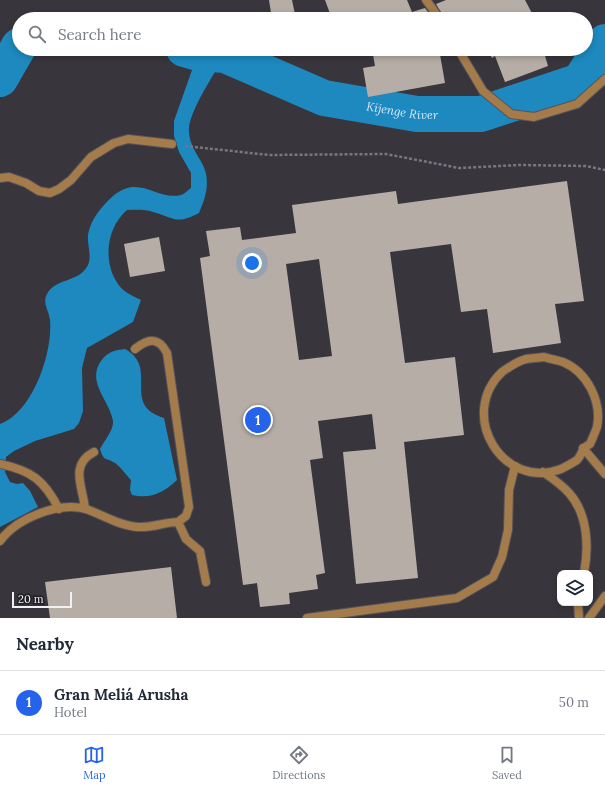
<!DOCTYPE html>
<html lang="en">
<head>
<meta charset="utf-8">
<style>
  body { margin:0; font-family:Lora,serif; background:#f6f6f7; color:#1f2937 }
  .controls { position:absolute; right:12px; bottom:12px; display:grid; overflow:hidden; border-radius:8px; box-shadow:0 2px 6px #0003 }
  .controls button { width:36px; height:36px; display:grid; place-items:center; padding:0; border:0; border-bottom:1px solid #e0e1e3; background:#fff; color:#1f2937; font:20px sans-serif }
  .scale { position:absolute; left:12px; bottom:10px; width:60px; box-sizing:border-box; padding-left:4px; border:2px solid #f1f0f5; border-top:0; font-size:11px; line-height:14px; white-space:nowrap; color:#f1f0f5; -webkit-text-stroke:3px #1f1e21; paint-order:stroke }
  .you { position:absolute; left:252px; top:263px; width:14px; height:14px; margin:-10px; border:3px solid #fff; border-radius:50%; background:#1a73e8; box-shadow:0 0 0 6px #1a73e833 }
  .badge { display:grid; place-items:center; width:26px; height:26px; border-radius:50%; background:#2563eb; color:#fff; font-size:13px; font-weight:700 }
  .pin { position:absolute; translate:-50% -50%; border:2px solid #fff; box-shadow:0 1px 4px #0006 }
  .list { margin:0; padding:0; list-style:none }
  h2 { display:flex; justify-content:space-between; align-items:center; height:52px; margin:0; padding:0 16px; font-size:17px }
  h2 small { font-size:13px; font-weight:400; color:#747a83 }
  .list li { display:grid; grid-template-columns:26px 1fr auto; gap:12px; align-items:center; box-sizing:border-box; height:64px; padding:0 16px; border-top:1px solid #e0e1e3 }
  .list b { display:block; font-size:15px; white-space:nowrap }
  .list p { margin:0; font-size:13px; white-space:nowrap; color:#747a83 }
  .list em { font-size:13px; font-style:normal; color:#747a83 }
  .icon { flex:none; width:22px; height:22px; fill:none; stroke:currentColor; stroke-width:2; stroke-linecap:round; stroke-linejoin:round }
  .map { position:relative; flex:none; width:605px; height:618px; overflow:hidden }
  .search { position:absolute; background:#fff; box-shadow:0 2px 6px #0003; left:12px; right:12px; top:12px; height:44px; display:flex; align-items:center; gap:10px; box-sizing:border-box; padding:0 14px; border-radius:22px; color:#747a83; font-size:15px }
  .sheet { height:116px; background:#fff }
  nav { display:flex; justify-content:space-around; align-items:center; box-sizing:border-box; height:56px; border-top:1px solid #e0e1e3; background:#fff; font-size:11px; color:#747a83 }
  nav a { display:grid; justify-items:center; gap:2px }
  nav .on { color:#2563eb }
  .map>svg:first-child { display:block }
</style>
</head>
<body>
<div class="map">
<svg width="605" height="618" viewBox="0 0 605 618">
  <rect width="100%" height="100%" fill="#38353d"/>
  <path fill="#1d89bf" d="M198,53l27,2c-10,18 -38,59 -36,77 1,18 15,29 17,42 3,14 -2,27 -7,39 -23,12 -24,5 -46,-1 -8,-3 -17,-2 -26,-2 -20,17 -25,51 -9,74 5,8 15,12 23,16l-8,22 -46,26 -5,20 1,43 -4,12 -5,6 -39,12 -21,10 -8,6 -1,15 5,10 7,2 6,-1 7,8 8,16 -38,20v-103c33,-12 53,-72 50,-104 -1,-9 -8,-17 -3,-26 8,-16 32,-11 41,-29 4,-9 -1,-21 0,-30 2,-15 14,-29 24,-38 27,-24 44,4 69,-2 4,-1 7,-5 10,-7v-15l-12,-21 -5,-16v-15z
    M125,349c35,19 -5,56 39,69l13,62c-14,13 -26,19 -45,15l-2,-5 1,-10c-5,-5 -10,-13 -16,-17 -10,-6 -11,-1 -15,-14 4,-8 14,-19 13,-28 -3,-20 -27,-39 -12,-60 6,-9 14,-11 24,-12z"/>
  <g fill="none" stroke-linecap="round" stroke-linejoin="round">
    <g stroke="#1d89bf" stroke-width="36">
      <path id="s1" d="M184,49l14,4 27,2 99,43 93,16h64l99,-33 25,-39"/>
      <path d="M0,79l19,-33"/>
    </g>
  </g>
  <path fill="#b6aea6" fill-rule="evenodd" d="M269,0h23l4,19h-24z
    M325,0h82l5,12 13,-4 8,11h-101z
    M446,0h79l10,19h-90l-9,-15z
    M372,49h67l6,34 -77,14 -5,-29 12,-2z
    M487,49h56l5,17 -43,16 -10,-26 -3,2z
    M567,181l17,120 -29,3 6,39 -68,10 -6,-44 -26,3 -10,-68 -61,8 15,111 50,-6 9,78 -60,7 14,136 -62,6 -13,-132 33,-3 -4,-35 -54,7 5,37 -13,2 15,113 -9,2 2,14 -29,4 1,11 -30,3 -3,-24 -14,2 -43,-327 10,-2 -4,-25 34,-4 2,13 54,-7 -4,-28 104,-14 2,13zM319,259l13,97 -33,4 -13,-96z
    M159,237l6,34 -35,6 -6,-33z
    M171,567l6,51h-127l-5,-36z"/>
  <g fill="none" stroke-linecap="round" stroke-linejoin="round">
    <g stroke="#56535a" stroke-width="10">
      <path id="service" d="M0,178l9,-1 17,6 13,8 11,2 9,-4 12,-9 20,-23 23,-14 14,-4 44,5
        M135,349c13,-10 23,-13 32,4l22,154 -3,9 -8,6
        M544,357c6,2 13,3 19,5 24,10 39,39 34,65 -2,6 -5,12 -7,17 -10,5 -7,10 -13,16 -4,3 -12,7 -16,9 -58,22 -104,-54 -59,-97 7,-5 16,-11 24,-13 6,-1 12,-1 18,-2z
        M583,448l22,26
        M0,464c32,7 44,16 59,45
        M543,472c9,6 19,13 26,21 19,21 20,54 15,80
        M85,509c-2,-22 -16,-44 9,-57
        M0,541c16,-22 58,-40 86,-32 17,6 34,17 52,18 14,1 27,-5 40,-5l8,17 14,12 6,31
        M578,603l1,15
        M307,618l150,-20 36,-21 9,-20 6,-27 1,-40 6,-24
        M589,618l16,-22"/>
    </g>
    <g stroke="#56535a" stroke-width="10">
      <path id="minor" d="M426,0l14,19
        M458,49l25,42 28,23 23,3 43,-13 28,-25"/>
    </g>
    <path stroke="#79777e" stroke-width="2.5" stroke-dasharray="3 2" stroke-linecap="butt" d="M185,146l84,9 117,-1 73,14 61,-3 66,1 19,4"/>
    <use href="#service" stroke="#a47b4b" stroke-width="8"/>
    <use href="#minor" stroke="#a47b4b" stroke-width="8"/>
  </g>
  <g text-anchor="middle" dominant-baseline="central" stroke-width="4" stroke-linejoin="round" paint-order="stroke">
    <g font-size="12" font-style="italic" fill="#d2e7f6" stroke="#1f1e21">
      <text stroke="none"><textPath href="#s1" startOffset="229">Kijenge River</textPath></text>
    </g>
  </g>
</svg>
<div class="controls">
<button><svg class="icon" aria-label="layers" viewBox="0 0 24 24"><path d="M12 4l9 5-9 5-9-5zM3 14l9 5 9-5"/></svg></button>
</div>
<div class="scale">20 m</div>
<div class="you"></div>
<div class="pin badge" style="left:258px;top:420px">1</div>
<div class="search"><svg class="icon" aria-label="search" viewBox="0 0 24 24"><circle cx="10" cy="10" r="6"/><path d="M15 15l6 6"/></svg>Search here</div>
</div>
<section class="sheet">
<h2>Nearby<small></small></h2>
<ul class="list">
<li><span class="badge">1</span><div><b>Gran Meliá Arusha</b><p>Hotel</p></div><em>50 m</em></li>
</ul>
</section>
<nav>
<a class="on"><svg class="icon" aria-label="map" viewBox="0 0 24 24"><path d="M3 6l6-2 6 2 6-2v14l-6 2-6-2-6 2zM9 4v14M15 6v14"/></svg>Map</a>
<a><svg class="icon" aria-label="directions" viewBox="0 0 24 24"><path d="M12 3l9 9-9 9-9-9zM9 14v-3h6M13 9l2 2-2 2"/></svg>Directions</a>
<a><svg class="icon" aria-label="saved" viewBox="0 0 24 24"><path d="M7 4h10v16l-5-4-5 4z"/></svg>Saved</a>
</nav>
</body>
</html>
